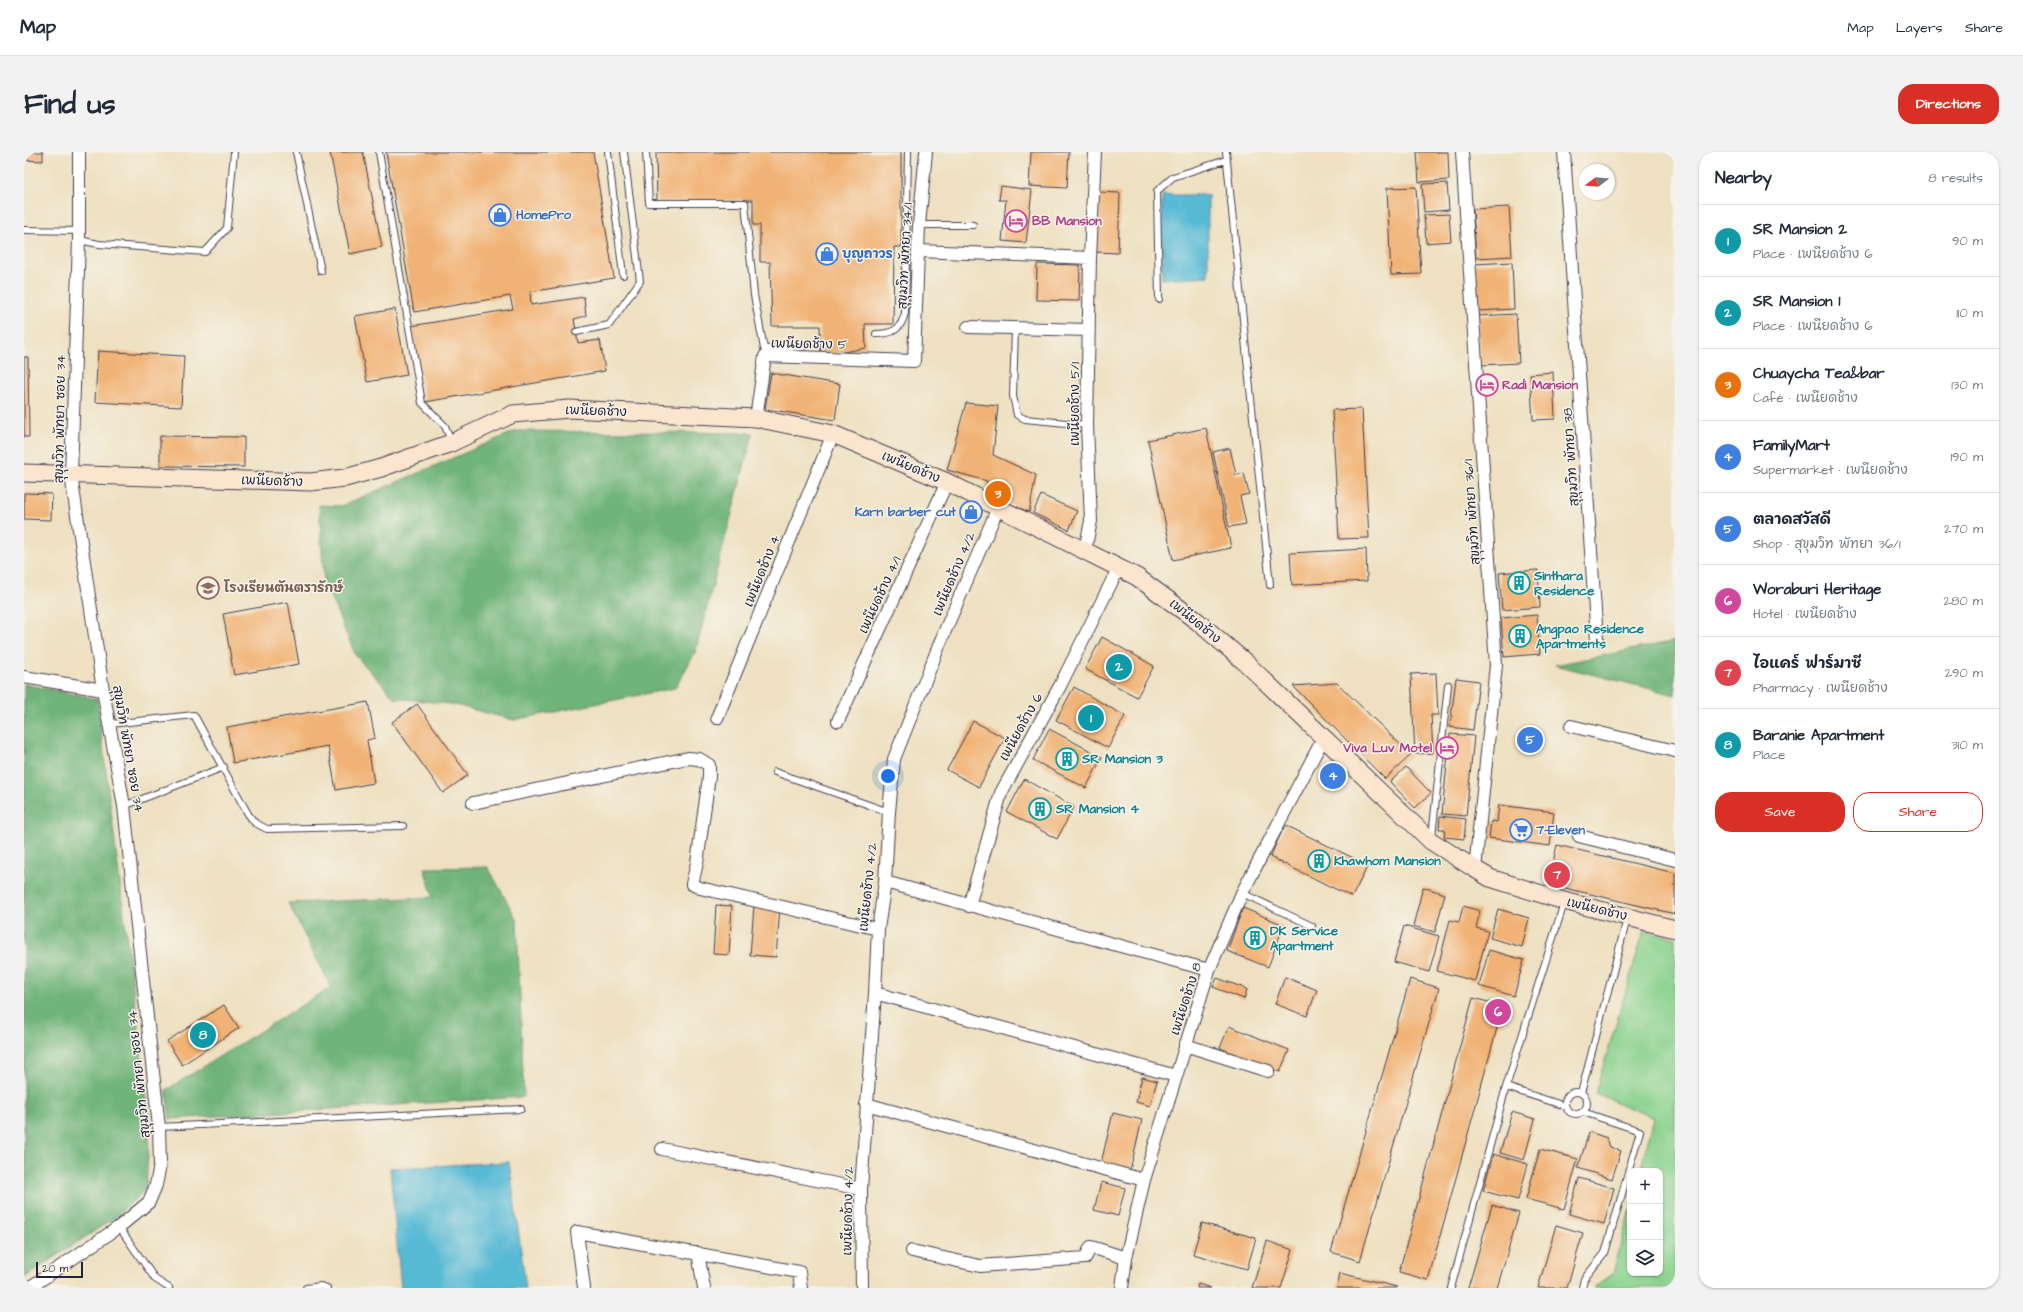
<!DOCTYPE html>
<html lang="en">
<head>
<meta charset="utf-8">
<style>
  body { margin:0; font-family:"Architects Daughter","Playpen Sans Thai",sans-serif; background:#f2f2f3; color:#1f2937 }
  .controls { position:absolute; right:12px; bottom:12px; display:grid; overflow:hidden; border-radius:8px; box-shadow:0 1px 3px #0004 }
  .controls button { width:36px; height:36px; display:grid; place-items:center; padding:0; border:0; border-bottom:1px solid #e0e1e3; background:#fff; color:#1f2937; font:20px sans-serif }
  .compass { position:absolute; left:1555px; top:12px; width:36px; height:36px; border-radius:50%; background:#fff; box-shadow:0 1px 3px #0004; rotate:254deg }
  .scale { position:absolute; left:12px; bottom:10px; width:47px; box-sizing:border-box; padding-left:4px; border:2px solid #22223b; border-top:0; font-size:11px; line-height:14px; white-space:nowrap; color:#22223b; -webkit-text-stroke:3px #f7f3e8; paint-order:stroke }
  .you { position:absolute; left:864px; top:624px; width:14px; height:14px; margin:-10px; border:3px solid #fff; border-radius:50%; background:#1a73e8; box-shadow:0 0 0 6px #1a73e833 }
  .badge { display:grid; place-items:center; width:26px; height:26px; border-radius:50%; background:#d93025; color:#fff; font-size:13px; font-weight:700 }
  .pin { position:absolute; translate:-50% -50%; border:2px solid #fff; box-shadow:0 1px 4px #0006 }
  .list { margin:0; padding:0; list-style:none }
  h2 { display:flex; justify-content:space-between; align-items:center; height:52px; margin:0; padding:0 16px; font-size:17px }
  h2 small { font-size:13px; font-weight:400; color:#747a83 }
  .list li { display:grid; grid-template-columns:26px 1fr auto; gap:12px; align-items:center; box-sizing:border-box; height:72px; padding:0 16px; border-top:1px solid #e0e1e3 }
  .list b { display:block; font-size:15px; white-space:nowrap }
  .list p { margin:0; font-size:13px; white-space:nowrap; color:#747a83 }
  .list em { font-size:13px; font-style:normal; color:#747a83 }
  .actions { display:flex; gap:8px; padding:12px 16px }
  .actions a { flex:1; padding:9px 0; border:1px solid #d93025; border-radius:16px; text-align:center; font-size:14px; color:#d93025 }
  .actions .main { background:#d93025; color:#fff }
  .icon { flex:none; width:22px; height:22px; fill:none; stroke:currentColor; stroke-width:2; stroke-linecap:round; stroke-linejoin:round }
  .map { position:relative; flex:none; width:1651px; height:1136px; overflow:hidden; border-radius:16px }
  header { display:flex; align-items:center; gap:24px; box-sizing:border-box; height:56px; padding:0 20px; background:#fff; border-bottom:1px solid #e0e1e3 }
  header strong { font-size:19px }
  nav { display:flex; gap:22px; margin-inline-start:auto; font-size:14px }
  .intro { display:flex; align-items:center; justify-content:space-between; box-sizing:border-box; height:96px; padding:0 24px }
  h1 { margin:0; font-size:28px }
  .button { padding:10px 18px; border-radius:16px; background:#d93025; color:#fff; font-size:14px; font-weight:700 }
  main { display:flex; gap:24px; padding:0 24px }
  aside { flex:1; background:#fff; border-radius:16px; box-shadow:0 1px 3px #0004 }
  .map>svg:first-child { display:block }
</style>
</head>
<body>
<header>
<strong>Map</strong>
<nav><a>Map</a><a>Layers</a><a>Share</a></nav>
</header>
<div class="intro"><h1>Find us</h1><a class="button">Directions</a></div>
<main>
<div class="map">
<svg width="1651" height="1136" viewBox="0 0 1651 1136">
  <rect width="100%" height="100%" fill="#f7f3e8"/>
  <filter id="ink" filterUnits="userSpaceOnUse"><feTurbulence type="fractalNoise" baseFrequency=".025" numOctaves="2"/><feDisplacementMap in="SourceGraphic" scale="8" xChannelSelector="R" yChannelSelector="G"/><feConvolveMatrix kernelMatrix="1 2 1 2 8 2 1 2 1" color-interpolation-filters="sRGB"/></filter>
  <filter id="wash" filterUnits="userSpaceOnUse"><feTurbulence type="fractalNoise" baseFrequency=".012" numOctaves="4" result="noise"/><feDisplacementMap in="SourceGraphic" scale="16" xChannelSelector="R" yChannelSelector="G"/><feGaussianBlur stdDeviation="0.9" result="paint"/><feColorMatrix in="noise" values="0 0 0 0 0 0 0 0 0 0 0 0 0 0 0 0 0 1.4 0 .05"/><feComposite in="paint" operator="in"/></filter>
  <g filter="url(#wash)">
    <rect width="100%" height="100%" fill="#eee0c0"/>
    <path fill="#8ad28e" stroke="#567a64" d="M1620,779l31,7v350h-82l20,-14 17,-65v64h30v-102h-20l14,-53 -59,-25z"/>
    <path fill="#6fb479" stroke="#486b5a" d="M492,279l237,2 -58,220 -20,35 -161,32 -63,-16 -56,-6 -39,-42 -32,-74 -5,-77 22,1z
      M1651,489v54l-120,-30z
      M0,532l73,15 53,424 -4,66 -32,29 -90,60z
      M464,715l29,53 7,177 -354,22 -4,-29 165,-103 -43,-84 145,-6 -9,-29z"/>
    <path fill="#56bad5" stroke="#3c6e88" d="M1138,43h46v81l-46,3z
      M485,1010l17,126h-125l-11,-120z"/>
    <g id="blocks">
      <path fill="#f1b275" d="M0,0h19v9l-19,-1z
        M306,0h33l19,95 -32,7z
        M362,0h207l21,126 -84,14 1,13 53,-8 2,19 -12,3 4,24 22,-3 5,31 -180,31 -14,-76 102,-17 -3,-13 -96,16z
        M632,0h245v95h-7l-1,77h-28l1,24 -45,8 -1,-30h-48l-2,-64h-10v-37h-7v-25l-96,2z
        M1007,0h38l-2,36 -38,-2z
        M1393,0h31l1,28 -30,2z
        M1423,31l2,27 -25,2 -2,-28z
        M977,34l31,4 -6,53 -24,-2 4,-41h-7z
        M1392,35l5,87 -30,1 -4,-87z
        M1073,40l23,1 -2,60 -23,-1z
        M1485,55l3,49 -36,2 -3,-49z
        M1425,62l2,27 -25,2 -2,-28z
        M1488,110l2,47 -37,2 -2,-47z
        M1013,112l43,1 -1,36 -43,-1z
        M371,157l12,66 -40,7 -12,-66z
        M1492,162l3,49 -38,2 -3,-49z
        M74,199l86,5 -3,51 -86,-5z
        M0,205h4l1,80h-5z
        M1529,220l2,47 -22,1 -3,-46z
        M747,221l69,11 -5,36 -70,-11z
        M942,251l32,3 -5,49 43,20 -7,37 -44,-19 2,-12 -40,-11z
        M1338,257l7,129 -30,1 -7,-129z
        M1182,276l25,120 -58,12 -25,-120z
        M136,284l84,1v30l-84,-1z
        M1206,296l6,27 8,-2 5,21 -9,2 6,28 -17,3 -16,-75z
        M0,341l28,1 -1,26 -27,-1z
        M1017,343l36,16 -8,19 -36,-17z
        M1342,397l1,32 -75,4 -2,-32z
        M1514,418l2,37 -38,3 -3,-37z
        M264,450l11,62 -65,11 -11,-61z
        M1513,463l3,39 -36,3 -3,-39z
        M1078,485l52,29 -17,31 -52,-28z
        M1412,521l2,42h-7l2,38 -18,1 -4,-80z
        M1432,526l23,3 -6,49 -23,-3z
        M1313,531l74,72 -26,24 -92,-93z
        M1050,535l51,29 -17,32 -52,-28z
        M344,550l7,36 -8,2 7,43 -38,7 -8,-44 -95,17 -6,-36z
        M393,552l51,71 -25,18 -51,-71z
        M949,569l32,17 -26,49 -32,-17z
        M1025,577l53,28 -16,31 -53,-28z
        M1426,582l24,2 -8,80 -24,-2z
        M1382,615l25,26 -16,15 -25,-26z
        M1000,627l50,28 -17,32 -50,-27z
        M1475,653l55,7 -4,34 -61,-8 2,-17 6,1z
        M1416,664l26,3 -2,20 -20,-2 1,-8h-6z
        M1261,673l83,40 -16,32 -82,-40z
        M1533,693l118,28v41l-127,-30z
        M1399,735l22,7 -10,38 -22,-6z
        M692,753l16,1 -3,49 -16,-1z
        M730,754l26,1 -4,50 -26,-2z
        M1439,754l17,5 -4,17 12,3 -13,50 -38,-10 13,-51 9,2z
        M1219,756l41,17 -16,42 -41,-16z
        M1474,757l31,9 -7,29 -32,-9z
        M1380,774l35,10 -10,36 -35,-10z
        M1465,798l35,10 -10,36 -35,-10z
        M1261,825l32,13 -10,26 -32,-12z
        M1193,826l30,11 -3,10 -31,-12z
        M1386,827l29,9 -79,273 -29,-9z
        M1449,846l30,8 -75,274 -29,-8z
        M200,853l15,23 -57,37 -15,-24z
        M1205,874l60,24 -9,22 -60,-24z
        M1118,925l15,4 -7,25 -14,-4z
        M1488,960l23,7 -11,41 -24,-7z
        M1089,961l29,7 -12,50 -29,-7z
        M1565,980l18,6 3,9 11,4 -9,28 -34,-11z
        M1516,997l38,10 -14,50 -38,-10z
        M1469,1002l35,10 -10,36 -35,-9z
        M1555,1026l35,10 -10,36 -35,-10z
        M1077,1030l24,6 -7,28 -24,-6z
        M1468,1053l27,8 -22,75h-29z
        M1178,1071l54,15 -9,31 -54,-15z
        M1532,1073l27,8 -16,55h-29z
        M1243,1089l26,9 -12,38h-29z
        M1316,1121l57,14v1h-60z
        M1174,1132l13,4h-14z"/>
    </g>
  </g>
  <g filter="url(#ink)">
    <use href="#blocks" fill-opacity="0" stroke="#413e4f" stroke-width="1"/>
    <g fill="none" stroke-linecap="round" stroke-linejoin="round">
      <g stroke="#413e4f" stroke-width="8">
        <path id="lane" d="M272,0l25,119
          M355,0l43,251 23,23 6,15
          M584,0l15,123
          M622,0l3,51h96l9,92 10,54 39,-2
          M1202,0l44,433
          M895,73h54
          M0,78l56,1
          M55,88l20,4 106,8 22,-24 7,-76
          M1135,147l-2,-108 16,-14 53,-17
          M991,176l-2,68 4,19 8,4 62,6
          M552,180l33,-7 31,-44 -16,-129
          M852,182c16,0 25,-4 29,-21l3,-161
          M86,572l84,-9 54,99 7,9 12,6 136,-3
          M751,620l114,40
          M100,654l100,-39
          M1408,685l16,-152
          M1218,741l70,33
          M1482,935l59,19
          M1541 951a11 11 0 1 1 22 0a11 11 0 1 1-22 0Z
          M1557,941l46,-174
          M135,975l362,-18
          M95,1075l36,52 14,9
          M282,1136l15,-2 6,2
          M1427,1136l55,-201 58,-184
          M1558,1136l2,-9 21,-26 35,-122 -57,-19"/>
      </g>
      <g stroke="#413e4f" stroke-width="14">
        <path id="street" d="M1438,0l34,513 -21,204
          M1540,0l33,488
          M895,99l171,7
          M944,175l121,3
          M732,266l9,-62 149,5 5,-136 7,-73
          M1061,398l6,-29 -4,-96 3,-167 5,-106
          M0,525l79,13
          M693,566l116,-284
          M814,569l109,-239
          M1547,574l104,25
          M449,651l215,-45 11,1 10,6v12l-12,86 -5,21 8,4 178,41
          M1555,684l96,24
          M861,730l324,88
          M945,754l32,-113 59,-107 58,-117
          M851,841l301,83
          M1161,893l83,26
          M842,952l278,76
          M638,997l199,40
          M888,1099l68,15 105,-8 6,-11 35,11
          M674,1101l6,35
          M5,1136l90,-61 30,-25 7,-17 4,-20 -1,-38 -35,-321 -21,-116 -32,-215 8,-235v-88
          M560,1136l-7,-56 222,40 2,16
          M838,1136l-1,-99 14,-196 3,-64 7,-47 4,-70 5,-53 50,-126 54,-125
          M1098,1136l4,-30 18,-78 65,-210 33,-77 82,-156"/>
      </g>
      <g stroke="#413e4f" stroke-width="19">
        <path id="secondary" d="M0,321l286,9 35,-4 36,-10 70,-25 62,-29 56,-5 187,9 77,16 114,48 190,95 60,44 49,42 185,178 44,28 15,9 74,23 111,28"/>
      </g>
      <use href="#lane" stroke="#fff" stroke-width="6"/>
      <use href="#street" stroke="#fff" stroke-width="12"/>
      <use href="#secondary" stroke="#fbe5cf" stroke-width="17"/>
    </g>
  </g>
  <defs>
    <g id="shop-ring" transform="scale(1.15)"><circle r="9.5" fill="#f7f3e8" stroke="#3f7fe0" stroke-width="1.5"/><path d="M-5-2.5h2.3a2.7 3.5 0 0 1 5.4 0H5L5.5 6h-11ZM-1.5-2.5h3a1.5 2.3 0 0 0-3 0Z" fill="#3f7fe0"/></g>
    <g id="hotel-ring" transform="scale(1.15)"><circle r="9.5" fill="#f7f3e8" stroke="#d1479c" stroke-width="1.5"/><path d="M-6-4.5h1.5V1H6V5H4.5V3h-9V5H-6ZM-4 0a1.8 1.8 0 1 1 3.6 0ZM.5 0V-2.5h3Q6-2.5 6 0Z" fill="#d1479c"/></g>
    <g id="building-ring" transform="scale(1.15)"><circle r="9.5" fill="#f7f3e8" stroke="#0f9aa8" stroke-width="1.5"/><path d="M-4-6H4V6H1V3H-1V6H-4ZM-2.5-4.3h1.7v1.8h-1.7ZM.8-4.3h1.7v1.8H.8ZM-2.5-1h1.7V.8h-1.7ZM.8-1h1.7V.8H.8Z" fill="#0f9aa8"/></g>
    <g id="school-ring" transform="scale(1.15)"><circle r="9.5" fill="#f7f3e8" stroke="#8d6e63" stroke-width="1.5"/><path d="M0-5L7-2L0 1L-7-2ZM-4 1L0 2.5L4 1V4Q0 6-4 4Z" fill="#8d6e63"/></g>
    <g id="supermarket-ring" transform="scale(1.15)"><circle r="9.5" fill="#f7f3e8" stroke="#3f7fe0" stroke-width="1.5"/><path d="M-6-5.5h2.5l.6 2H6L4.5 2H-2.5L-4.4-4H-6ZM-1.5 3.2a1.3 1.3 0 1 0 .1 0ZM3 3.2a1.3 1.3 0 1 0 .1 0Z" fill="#3f7fe0"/></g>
  </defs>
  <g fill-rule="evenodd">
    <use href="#shop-ring" x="476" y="63"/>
    <use href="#hotel-ring" x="992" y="69"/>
    <use href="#shop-ring" x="803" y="102"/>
    <use href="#hotel-ring" x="1463" y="233"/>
    <use href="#shop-ring" x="947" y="360"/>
    <use href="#building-ring" x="1495" y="431"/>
    <use href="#school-ring" x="184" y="436"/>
    <use href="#building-ring" x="1496" y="484"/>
    <use href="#hotel-ring" x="1423" y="596"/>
    <use href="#building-ring" x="1043" y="607"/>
    <use href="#building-ring" x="1016" y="657"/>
    <use href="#supermarket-ring" x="1497" y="678"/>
    <use href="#building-ring" x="1295" y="709"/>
    <use href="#building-ring" x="1231" y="786"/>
  </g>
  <g text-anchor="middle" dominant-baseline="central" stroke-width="3" stroke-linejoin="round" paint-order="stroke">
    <g font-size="13" font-weight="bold" fill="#366cbe" stroke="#f7f3e8" text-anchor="start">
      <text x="492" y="63">HomePro</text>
      <text x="818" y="102">บุญถาวร</text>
      <text x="932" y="360" text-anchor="end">Karn barber cut</text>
      <text x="1512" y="678">7-Eleven</text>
    </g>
    <g font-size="13" font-weight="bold" fill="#b23c85" stroke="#f7f3e8" text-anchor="start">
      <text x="1008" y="69">BB Mansion</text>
      <text x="1478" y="233">Radi Mansion</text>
      <text x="1408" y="596" text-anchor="end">Viva Luv Motel</text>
    </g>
    <g font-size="13" fill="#22223b" stroke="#f7f3e8">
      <text transform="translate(881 104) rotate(-87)">สุขุมวิท พัทยา 34/1</text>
      <text transform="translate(785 192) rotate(1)">เพนียดช้าง 5</text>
      <text transform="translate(1051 252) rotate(-90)">เพนียดช้าง 5/1</text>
      <text transform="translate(572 259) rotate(2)">เพนียดช้าง</text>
      <text transform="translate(36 267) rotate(-89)">สุขุมวิท พัทยา ซอย 34</text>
      <text transform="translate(1547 305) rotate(-94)">สุขุมวิท พัทยา 38</text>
      <text transform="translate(887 315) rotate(23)">เพนียดช้าง</text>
      <text transform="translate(248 329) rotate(2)">เพนียดช้าง</text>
      <text transform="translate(1448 360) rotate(-94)">สุขุมวิท พัทยา 36/1</text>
      <text transform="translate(738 419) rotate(-68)">เพนียดช้าง 4</text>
      <text transform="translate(930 422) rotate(-67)">เพนียดช้าง 4/2</text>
      <text transform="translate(856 443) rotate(-65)">เพนียดช้าง 4/1</text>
      <text transform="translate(1171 469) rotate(39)">เพนียดช้าง</text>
      <text transform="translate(997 575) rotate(-61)">เพนียดช้าง 6</text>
      <text transform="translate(104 597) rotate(80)">สุขุมวิท พัทยา ซอย 34</text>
      <text transform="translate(844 735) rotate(-84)">เพนียดช้าง 4/2</text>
      <text transform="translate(1573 757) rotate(14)">เพนียดช้าง</text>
      <text transform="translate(1162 847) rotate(-72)">เพนียดช้าง 8</text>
      <text transform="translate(115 922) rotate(-96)">สุขุมวิท พัทยา ซอย 34</text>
      <text transform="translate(824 1059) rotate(-89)">เพนียดช้าง 4/2</text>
    </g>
    <g font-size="13" font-weight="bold" fill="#0d838f" stroke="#f7f3e8" text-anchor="start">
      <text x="1510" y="424">Sinthara<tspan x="1510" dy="15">Residence</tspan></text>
      <text x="1512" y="477">Angpao Residence<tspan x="1512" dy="15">Apartments</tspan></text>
      <text x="1058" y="607">SR Mansion 3</text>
      <text x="1032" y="657">SR Mansion 4</text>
      <text x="1310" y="709">Khawhom Mansion</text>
      <text x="1246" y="779">DK Service<tspan x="1246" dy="15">Apartment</tspan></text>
    </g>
    <g font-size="13" font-weight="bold" fill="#785e54" stroke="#f7f3e8" text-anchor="start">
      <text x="200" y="436">โรงเรียนตันตรารักษ์</text>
    </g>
  </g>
</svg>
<div class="controls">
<button>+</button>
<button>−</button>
<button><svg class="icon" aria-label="layers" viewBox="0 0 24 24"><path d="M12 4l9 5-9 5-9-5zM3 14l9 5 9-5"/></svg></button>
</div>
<svg class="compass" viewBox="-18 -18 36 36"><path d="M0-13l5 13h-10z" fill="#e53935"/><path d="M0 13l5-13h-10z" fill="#747a83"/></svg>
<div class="scale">20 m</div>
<div class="you"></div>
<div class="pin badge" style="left:1067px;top:566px;background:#0f9aa8">1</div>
<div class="pin badge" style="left:1095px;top:515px;background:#0f9aa8">2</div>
<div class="pin badge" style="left:974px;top:342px;background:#e8710a">3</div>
<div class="pin badge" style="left:1309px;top:624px;background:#3f7fe0">4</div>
<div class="pin badge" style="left:1506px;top:588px;background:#3f7fe0">5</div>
<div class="pin badge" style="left:1474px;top:860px;background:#d1479c">6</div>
<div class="pin badge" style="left:1533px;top:723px;background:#e0444e">7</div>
<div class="pin badge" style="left:179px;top:883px;background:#0f9aa8">8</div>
</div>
<aside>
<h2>Nearby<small>8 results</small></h2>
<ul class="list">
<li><span class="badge" style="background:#0f9aa8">1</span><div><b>SR Mansion 2</b><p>Place · เพนียดช้าง 6</p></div><em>90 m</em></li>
<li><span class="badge" style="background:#0f9aa8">2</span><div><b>SR Mansion 1</b><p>Place · เพนียดช้าง 6</p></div><em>110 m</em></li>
<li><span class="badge" style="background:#e8710a">3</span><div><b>Chuaycha Tea&amp;bar</b><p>Café · เพนียดช้าง</p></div><em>130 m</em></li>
<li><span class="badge" style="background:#3f7fe0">4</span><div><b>FamilyMart</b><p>Supermarket · เพนียดช้าง</p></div><em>190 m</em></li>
<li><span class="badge" style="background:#3f7fe0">5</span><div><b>ตลาดสวัสดี</b><p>Shop · สุขุมวิท พัทยา 36/1</p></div><em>270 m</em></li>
<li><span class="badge" style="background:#d1479c">6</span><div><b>Woraburi Heritage</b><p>Hotel · เพนียดช้าง</p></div><em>280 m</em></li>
<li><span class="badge" style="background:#e0444e">7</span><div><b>ไอแคร์ ฟาร์มาซี</b><p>Pharmacy · เพนียดช้าง</p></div><em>290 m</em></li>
<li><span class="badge" style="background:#0f9aa8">8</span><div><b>Baranie Apartment</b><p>Place</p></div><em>310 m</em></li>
</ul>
<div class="actions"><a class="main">Save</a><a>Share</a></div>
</aside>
</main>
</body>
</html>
